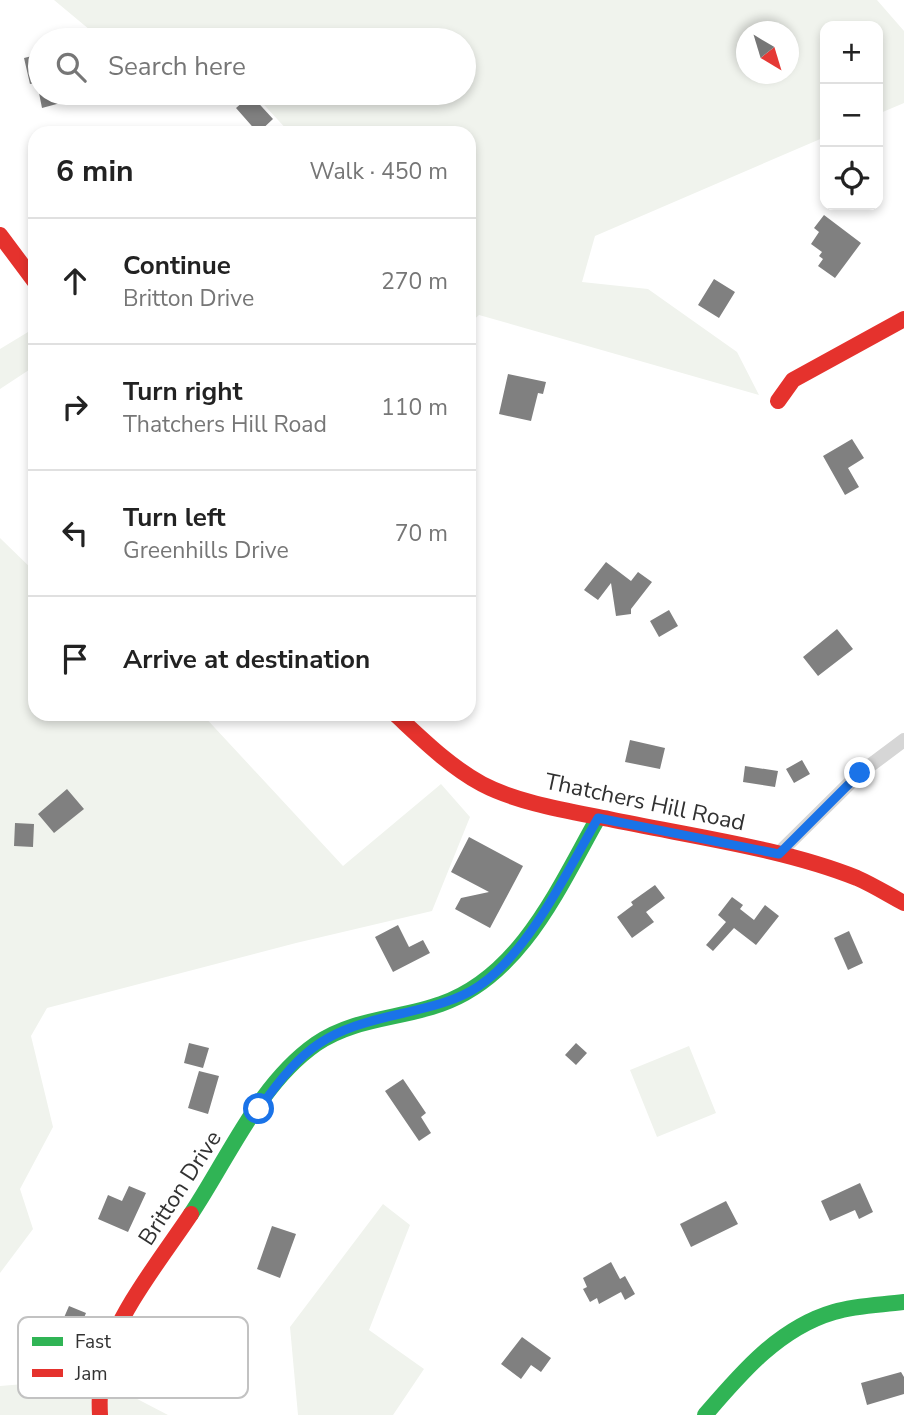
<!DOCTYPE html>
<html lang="en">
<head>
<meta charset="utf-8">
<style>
  body { margin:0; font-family:"Nunito Sans",sans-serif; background:#f6f6f6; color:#222 }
  .controls { position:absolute; right:21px; top:21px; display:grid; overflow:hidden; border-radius:14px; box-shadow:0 4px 10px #0003 }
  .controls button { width:63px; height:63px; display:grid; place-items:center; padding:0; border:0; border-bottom:2px solid #e0e0e0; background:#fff; color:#222; font:35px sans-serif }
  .compass { position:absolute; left:736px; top:21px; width:63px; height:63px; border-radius:50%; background:#fff; box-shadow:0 4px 10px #0003; rotate:142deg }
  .stop { position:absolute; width:21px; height:21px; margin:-16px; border:5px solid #1a73e8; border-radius:50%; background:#fff }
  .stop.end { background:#1a73e8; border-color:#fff; box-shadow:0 2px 7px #0008 }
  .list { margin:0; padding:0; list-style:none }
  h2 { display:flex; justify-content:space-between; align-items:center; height:91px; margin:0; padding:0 28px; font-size:30px }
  h2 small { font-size:23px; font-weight:400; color:#767676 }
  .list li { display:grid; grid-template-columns:46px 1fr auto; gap:21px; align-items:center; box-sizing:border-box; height:126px; padding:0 28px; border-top:2px solid #e0e0e0 }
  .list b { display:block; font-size:26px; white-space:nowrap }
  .list p { margin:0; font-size:23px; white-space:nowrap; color:#767676 }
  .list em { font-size:23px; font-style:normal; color:#767676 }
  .icon { flex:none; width:38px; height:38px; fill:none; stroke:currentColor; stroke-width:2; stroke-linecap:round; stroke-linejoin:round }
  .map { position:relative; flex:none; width:904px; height:1415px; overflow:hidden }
  .search { position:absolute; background:#fff; box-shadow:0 4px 10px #0003; left:28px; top:28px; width:448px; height:77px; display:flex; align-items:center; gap:18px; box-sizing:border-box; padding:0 24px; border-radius:38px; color:#767676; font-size:26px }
  .panel { position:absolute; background:#fff; box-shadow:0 4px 10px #0003; left:28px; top:126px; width:448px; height:595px; border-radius:21px }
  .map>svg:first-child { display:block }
</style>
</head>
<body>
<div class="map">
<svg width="904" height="1415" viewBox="0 0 904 1415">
  <rect width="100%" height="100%" fill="#fff"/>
  <path fill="#f0f3ed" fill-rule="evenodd" d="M54,0h823l27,31v72l-26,11v-88h-53v111l-230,99 -13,46 66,7 89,63 22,43 -280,-80 -10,9v-191h-179l-37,-40h211v-53h-258l-4,-4 -13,4h-87zM746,32h42v42h-42z
    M33,329l2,3v34l-35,23v-40z
    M0,538l35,34v142h167l141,152 98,-82 29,33 -38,94 -136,32 -249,65 -16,28 22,91 -33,62 13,40 -33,44z
    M689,1046l27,67 -59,24 -27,-67z
    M383,1204l27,21 -41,105 55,39 -31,46h-95l-8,-88z
    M97,1378l71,37h-168v-29z"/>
  <path fill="#808080" d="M36,55l2,9 2,-1v19l-10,2 -6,-26z
    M39,93h23l2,9 -22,6z
    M251,95l22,24 -15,14 -22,-25z
    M824,215l37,28 -26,35 -17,-12 5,-7 -4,-3 3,-4 -11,-8 8,-12 -5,-4z
    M714,279l21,13 -16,26 -21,-13z
    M508,374l38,8 -3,12 -5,-1 -7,28 -32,-7z
    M852,439l12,19 -16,10 11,19 -14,8 -22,-39z
    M606,562l25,19 7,-9 14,10 -21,27v5l-15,2 -5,-33 -13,17 -14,-10z
    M669,610l9,16 -19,11 -9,-16z
    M837,629l16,20 -35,27 -15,-19z
    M630,740l35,8 -5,21 -35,-7z
    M802,760l8,14 -16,9 -8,-14z
    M745,766l33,5 -3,16 -32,-5z
    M67,789l17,20 -30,24 -16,-19z
    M15,823l19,1 -1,23 -19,-1z
    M469,837l54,29 -33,62 -35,-19 6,-11 28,-6 -38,-20z
    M655,885l10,13 -19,14 8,10 -22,16 -15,-21 16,-12 -2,-3z
    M732,897l11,8 -3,4 14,11 11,-15 14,11 -23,29 -22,-17 -21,23 -7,-6 20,-23 -8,-7z
    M398,925l11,22 14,-7 7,13 -37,19 -18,-35z
    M849,931l14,32 -15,7 -14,-32z
    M189,1043l20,5 -6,20 -19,-5z
    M576,1043l11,10 -11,12 -11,-10z
    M199,1071l20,5 -11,38 -20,-6z
    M403,1079l23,34 -5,4 10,16 -12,8 -34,-50z
    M860,1183l13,29 -14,7 -4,-9 -25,11 -9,-20z
    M129,1186l17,7 -18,39 -30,-13 10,-24 14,6z
    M726,1201l12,23 -47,23 -11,-23z
    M272,1226l24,8 -16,44 -23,-9z
    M611,1262l9,17 5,-3 10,18 -10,6 -4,-8 -22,12 -2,-6 -7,4 -7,-13 4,-2 -4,-9z
    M69,1306l17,7 -16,38 -17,-8z
    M522,1337l29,21 -10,14 -10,-7 -10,14 -20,-15z
    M901,1372l3,5v17l-37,11 -6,-22z"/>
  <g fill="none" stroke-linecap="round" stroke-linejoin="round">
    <path stroke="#d6d6d6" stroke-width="14" d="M778,854l82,-81 44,-33"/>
    <path stroke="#30b455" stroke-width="16" d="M191,1214c38,-57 68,-130 125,-170 38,-26 83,-25 125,-40 80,-28 118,-117 157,-186
      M705,1415c36,-42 74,-87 129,-103 23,-7 47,-7 70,-10"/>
    <path stroke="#e5322d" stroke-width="16" d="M0,235l35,47
      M778,401l15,-21 111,-61
      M395,714c27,25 54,52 87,70 36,19 87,27 127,35 80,17 173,29 248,59 16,7 32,17 47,25
      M100,1415c-1,-18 0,-37 5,-55 13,-48 58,-104 86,-146"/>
  </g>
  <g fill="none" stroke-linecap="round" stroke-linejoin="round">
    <path stroke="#1a73e8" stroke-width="9" d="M259,1109c46,-65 68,-79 145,-96 26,-6 53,-12 75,-27 50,-34 89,-116 119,-168l181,36 81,-81"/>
  </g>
  <g text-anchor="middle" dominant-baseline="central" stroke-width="7" stroke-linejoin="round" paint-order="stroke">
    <g font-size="23" fill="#323232" stroke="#fff">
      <text transform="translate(645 802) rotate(12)">Thatchers Hill Road</text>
      <text transform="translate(180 1188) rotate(-57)">Britton Drive</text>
    </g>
  </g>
  <rect x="18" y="1317" width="230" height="81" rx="10" fill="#fff" stroke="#c2c2c2" stroke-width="2"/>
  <rect x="32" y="1337" width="31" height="9" fill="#30b455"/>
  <rect x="32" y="1369" width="31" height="8" fill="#e5322d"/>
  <g font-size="19" fill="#323232">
    <text x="75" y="1348">Fast</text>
    <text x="75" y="1380">Jam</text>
  </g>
</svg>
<div class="controls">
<button>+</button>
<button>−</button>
<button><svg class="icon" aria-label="locate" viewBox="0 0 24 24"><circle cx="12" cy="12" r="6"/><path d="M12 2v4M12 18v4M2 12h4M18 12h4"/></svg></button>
</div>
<svg class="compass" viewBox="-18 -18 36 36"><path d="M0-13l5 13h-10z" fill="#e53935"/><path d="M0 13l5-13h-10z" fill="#767676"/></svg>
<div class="stop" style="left:259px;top:1109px"></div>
<div class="stop end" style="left:860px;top:773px"></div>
<div class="search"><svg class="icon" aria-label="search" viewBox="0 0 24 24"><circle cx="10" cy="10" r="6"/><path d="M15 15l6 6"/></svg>Search here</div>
<section class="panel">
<h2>6 min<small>Walk · 450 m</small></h2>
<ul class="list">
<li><svg class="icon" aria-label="ahead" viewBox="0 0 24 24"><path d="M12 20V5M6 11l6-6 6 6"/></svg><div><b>Continue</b><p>Britton Drive</p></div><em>270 m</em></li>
<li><svg class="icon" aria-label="right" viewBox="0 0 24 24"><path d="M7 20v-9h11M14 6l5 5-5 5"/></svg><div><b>Turn right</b><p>Thatchers Hill Road</p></div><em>110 m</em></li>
<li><svg class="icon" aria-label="left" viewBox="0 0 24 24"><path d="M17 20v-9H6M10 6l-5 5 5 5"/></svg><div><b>Turn left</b><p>Greenhills Drive</p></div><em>70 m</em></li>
<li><svg class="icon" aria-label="arrive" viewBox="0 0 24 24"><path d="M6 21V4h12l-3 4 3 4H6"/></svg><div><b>Arrive at destination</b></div></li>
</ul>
</section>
</div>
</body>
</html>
